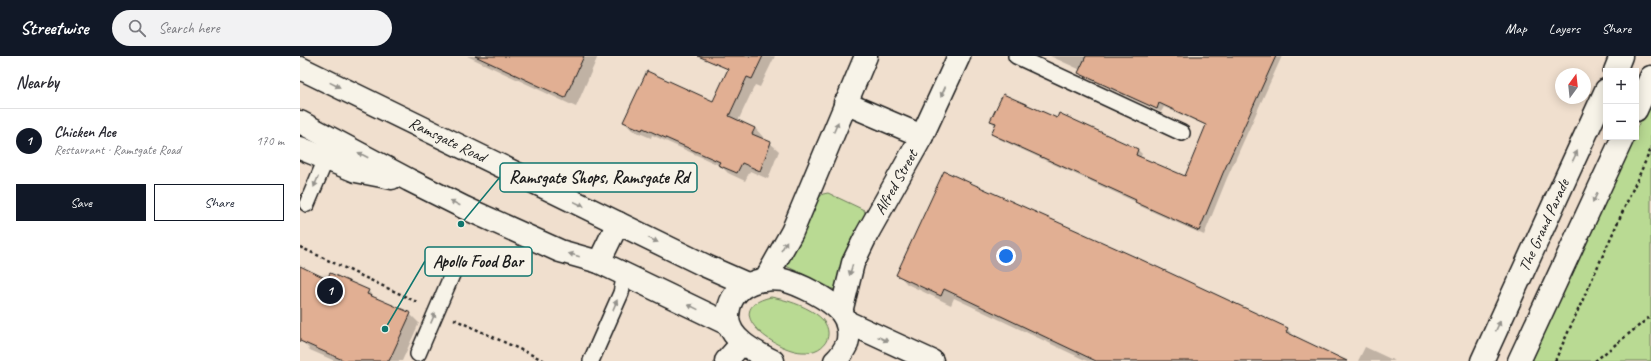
<!DOCTYPE html>
<html lang="en">
<head>
<meta charset="utf-8">
<style>
  body { margin:0; font-family:Caveat,sans-serif; background:#f2f2f3; color:#2b2b33 }
  .controls { position:absolute; right:12px; top:12px; display:grid; overflow:hidden; border-radius:0px; box-shadow:0 2px 10px #0003 }
  .controls button { width:36px; height:36px; display:grid; place-items:center; padding:0; border:0; border-bottom:1px solid #e1e1e2; background:#fff; color:#2b2b33; font:20px sans-serif }
  .compass { position:absolute; left:1255px; top:12px; width:36px; height:36px; border-radius:50%; background:#fff; box-shadow:0 2px 10px #0003; rotate:15deg }
  .you { position:absolute; left:706px; top:200px; width:14px; height:14px; margin:-10px; border:3px solid #fff; border-radius:50%; background:#1a73e8; box-shadow:0 0 0 6px #1a73e833 }
  .badge { display:grid; place-items:center; width:26px; height:26px; border-radius:50%; background:#111827; color:#fff; font-size:13px; font-weight:700 }
  .pin { position:absolute; translate:-50% -50%; border:2px solid #fff; box-shadow:0 1px 4px #0006 }
  .list { margin:0; padding:0; list-style:none }
  h2 { display:flex; justify-content:space-between; align-items:center; height:52px; margin:0; padding:0 16px; font-size:17px }
  h2 small { font-size:13px; font-weight:400; color:#7c7c81 }
  .list li { display:grid; grid-template-columns:26px 1fr auto; gap:12px; align-items:center; box-sizing:border-box; height:64px; padding:0 16px; border-top:1px solid #e1e1e2 }
  .list b { display:block; font-size:15px; white-space:nowrap }
  .list p { margin:0; font-size:13px; white-space:nowrap; color:#7c7c81 }
  .list em { font-size:13px; font-style:normal; color:#7c7c81 }
  .actions { display:flex; gap:8px; padding:12px 16px }
  .actions a { flex:1; padding:9px 0; border:1px solid #111827; border-radius:0px; text-align:center; font-size:14px; color:#111827 }
  .actions .main { background:#111827; color:#fff }
  .icon { flex:none; width:22px; height:22px; fill:none; stroke:currentColor; stroke-width:2; stroke-linecap:round; stroke-linejoin:round }
  .map { position:relative; flex:none; width:1351px; height:305px; overflow:hidden }
  header { display:flex; align-items:center; gap:24px; box-sizing:border-box; height:56px; padding:0 20px; background:#111827; color:#fff }
  header strong { font-size:19px }
  nav { display:flex; gap:22px; margin-inline-start:auto; font-size:14px }
  .search { width:280px; height:36px; background:#f2f2f3; display:flex; align-items:center; gap:10px; box-sizing:border-box; padding:0 14px; border-radius:22px; color:#7c7c81; font-size:15px }
  main { display:flex }
  aside { flex:1; background:#fff }
  .map>svg:first-child { display:block }
</style>
</head>
<body>
<header>
<strong>Streetwise</strong>
<div class="search"><svg class="icon" aria-label="search" viewBox="0 0 24 24"><circle cx="10" cy="10" r="6"/><path d="M15 15l6 6"/></svg>Search here</div>
<nav><a>Map</a><a>Layers</a><a>Share</a></nav>
</header>
<main>
<aside>
<h2>Nearby<small></small></h2>
<ul class="list">
<li><span class="badge">1</span><div><b>Chicken Ace</b><p>Restaurant · Ramsgate Road</p></div><em>170 m</em></li>
</ul>
<div class="actions"><a class="main">Save</a><a>Share</a></div>
</aside>
<div class="map">
<svg width="1351" height="305" viewBox="0 0 1351 305">
  <rect width="100%" height="100%" fill="#f0dfce"/>
  <filter id="ink" filterUnits="userSpaceOnUse"><feTurbulence type="fractalNoise" baseFrequency=".025" numOctaves="2"/><feDisplacementMap in="SourceGraphic" scale="8" xChannelSelector="R" yChannelSelector="G"/><feConvolveMatrix kernelMatrix="1 2 1 2 8 2 1 2 1" color-interpolation-filters="sRGB"/></filter>
  <g filter="url(#ink)">
    <path fill="#b9da93" stroke="#6a7b58" d="M1351,41v264h-119l101,-224h3v-7z
      M528,137l36,17 2,5 -31,75 -51,-25 33,-66 6,-5z
      M471,241c16,3 32,8 45,17 22,15 12,40 -14,38 -27,-1 -84,-43 -31,-55z"/>
    <path fill="#0003" d="M167,0h131l-22,51z
      M435,0h40l-15,31 -5,-2 -17,36 17,7 8,9 -1,2 8,4 9,8 -11,28 -18,-8 -5,10 -17,-8 -7,-7 -69,-31 -1,3 -19,-8 -8,-8 90,-19z
      M750,0h232l-55,122 -23,57 -64,-29 -4,-4 -139,-64 -5,-4 4,-8 -5,-5 66,-1 3,-6 78,36 4,4 -2,4 45,19 22,-51 -43,-19 -3,5 -77,-35 -5,-4 2,-3z
      M0,212l28,12 40,11 9,9 33,14 9,9 -17,38h-67l-25,-11 -10,-11z
      M598,218l389,55 10,10 48,22h-258l-133,-63 -3,7 -44,-21z
      M1065,291l30,14h-37z"/>
    <path fill="#e1af93" stroke="#1c1c1c" d="M175,0h109l-19,42z
      M398,0h65l-11,23 -5,-2 -18,39 26,12 -3,6 19,8 -11,29 -18,-8 -5,10 -19,-8 2,-3 -77,-34 -1,2 -19,-8 24,-51 66,30 15,-32z
      M786,0h190l-53,117 -24,58 -64,-29 1,-2 -145,-66 5,-11 -6,-2 13,-27 54,24 2,-5 79,36 -2,6 49,21 21,-51 -47,-22 -2,6 -79,-36z
      M644,115l196,88 148,69 -2,4 61,29h-251l-152,-72 -3,7 -45,-21z
      M0,210l27,13 3,-6 39,17 -2,4 44,19 -22,48h-44l-45,-20z"/>
    <g fill="none" stroke-linecap="round" stroke-linejoin="round">
      <g stroke="#1c1c1c" stroke-width="18">
        <path id="lane" d="M716,0l166,77
          M7,148l19,-45
          M118,298l36,-84
          M291,305l30,-68 4,-19"/>
      </g>
      <g stroke="#1c1c1c" stroke-width="25">
        <g id="street">
          <path d="M545,47l77,33"/>
          <path d="M465,224l27,-48 74,-176"/>
          <path id="s1" d="M541,256l12,-49 14,-29 55,-98 37,-80"/>
          <path d="M426,305l16,-18"/>
        </g>
      </g>
      <g stroke="#1c1c1c" stroke-width="25">
        <g id="secondary">
          <path id="s2" d="M0,12l406,198 41,18"/>
          <path d="M0,66l109,58 56,28 95,43 39,11 129,62"/>
          <path d="M0,92l56,23 36,7"/>
          <path d="M299,206l19,-39"/>
          <path d="M547,266l85,39"/>
          <path d="M473,305c-18,-9 -45,-22 -45,-44 0,-30 29,-41 55,-37 17,4 46,19 58,32 7,9 9,22 6,32 -3,6 -7,13 -12,17"/>
        </g>
      </g>
      <g stroke="#1c1c1c" stroke-width="25">
        <g id="primary">
          <path d="M1315,15l6,-15"/>
          <path d="M1336,54l15,-33"/>
          <path id="s3" d="M1182,305l124,-271"/>
          <path d="M1219,305l104,-224"/>
        </g>
      </g>
      <path stroke="#1c1c1c" stroke-width="2.5" stroke-dasharray="3 3" stroke-linecap="butt" d="M0,191l117,55
        M154,263l91,42
        M1255,305l96,-212
        M1295,305l56,-45"/>
      <use href="#lane" stroke="#f7f3e8" stroke-width="15"/>
      <use href="#street" stroke="#f7f3e8" stroke-width="22"/>
      <use href="#secondary" stroke="#f7f3e8" stroke-width="22"/>
      <use href="#primary" stroke="#f7f3e8" stroke-width="22"/>
    </g>
    <defs><path id="oneway-solid" d="M-6-.8H1V-3.2L6.5 0L1 3.2V.8H-6Z"/></defs>
    <g fill="#94928c">
      <use href="#oneway-solid" transform="translate(35 29) rotate(26)"/>
      <use href="#oneway-solid" transform="translate(643 36) rotate(114)"/>
      <use href="#oneway-solid" transform="translate(536 71) rotate(-67)"/>
      <use href="#oneway-solid" transform="translate(63 99) rotate(-152)"/>
      <use href="#oneway-solid" transform="translate(1275 100) rotate(-65)"/>
      <use href="#oneway-solid" transform="translate(16 126) rotate(113)"/>
      <use href="#oneway-solid" transform="translate(1295 142) rotate(115)"/>
      <use href="#oneway-solid" transform="translate(155 147) rotate(-153)"/>
      <use href="#oneway-solid" transform="translate(279 148) rotate(26)"/>
      <use href="#oneway-solid" transform="translate(353 184) rotate(26)"/>
      <use href="#oneway-solid" transform="translate(484 190) rotate(-60)"/>
      <use href="#oneway-solid" transform="translate(274 199) rotate(-164)"/>
      <use href="#oneway-solid" transform="translate(551 214) rotate(106)"/>
      <use href="#oneway-solid" transform="translate(315 249) rotate(-67)"/>
      <use href="#oneway-solid" transform="translate(393 251) rotate(-154)"/>
      <use href="#oneway-solid" transform="translate(133 262) rotate(-67)"/>
      <use href="#oneway-solid" transform="translate(1198 270) rotate(-65)"/>
      <use href="#oneway-solid" transform="translate(583 283) rotate(25)"/>
    </g>
  </g>
  <g text-anchor="middle" dominant-baseline="central" stroke-width="3.5" stroke-linejoin="round" paint-order="stroke">
    <g font-size="16" fill="#1c1c1c" stroke="#f7f3e8">
      <text stroke="none"><textPath href="#s2" startOffset="164">Ramsgate Road</textPath></text>
      <text stroke="none"><textPath href="#s1" startOffset="142">Alfred Street</textPath></text>
      <text stroke="none"><textPath href="#s3" startOffset="149">The Grand Parade</textPath></text>
    </g>
  </g>
  <path fill="none" stroke="#0f766e" stroke-width="1.5" d="M161 168L200 121M85 273L125 205"/>
  <g fill="#0f766e" stroke="#f7f3e8" stroke-width="1.5">
    <circle cx="161" cy="168" r="4"/>
    <circle cx="85" cy="273" r="4"/>
  </g>
  <g fill="#f7f3e8" stroke="#0f766e" stroke-width="1.5">
    <rect x="200" y="107" width="197" height="29" rx="4"/>
    <rect x="125" y="191" width="107" height="29" rx="4"/>
  </g>
  <g font-size="17" text-anchor="middle" font-weight="bold" fill="#1c1c1c">
    <text x="299" y="127">Ramsgate Shops, Ramsgate Rd</text>
    <text x="178" y="211">Apollo Food Bar</text>
  </g>
</svg>
<div class="controls">
<button>+</button>
<button>−</button>
</div>
<svg class="compass" viewBox="-18 -18 36 36"><path d="M0-13l5 13h-10z" fill="#e53935"/><path d="M0 13l5-13h-10z" fill="#7c7c81"/></svg>
<div class="you"></div>
<div class="pin badge" style="left:30px;top:235px">1</div>
</div>
</main>
</body>
</html>
